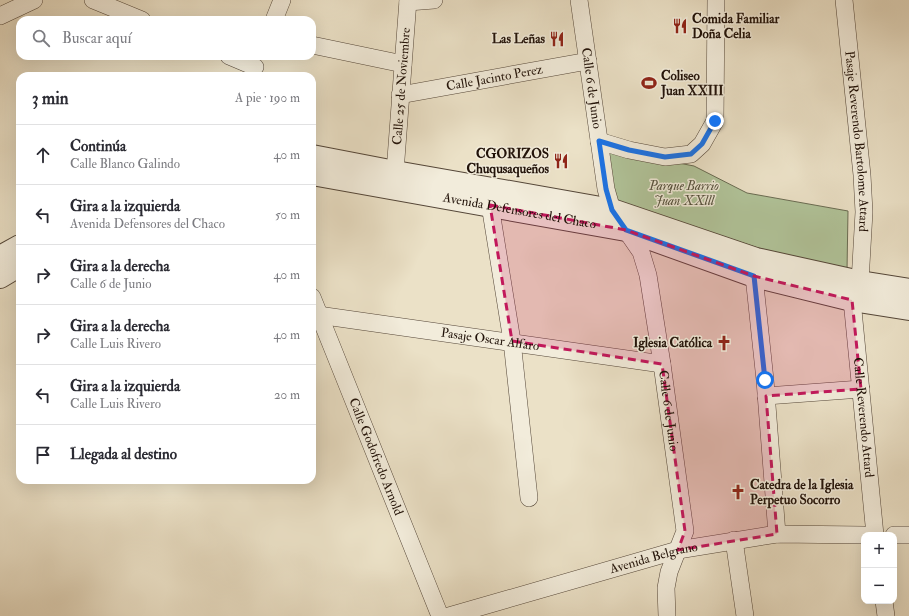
<!DOCTYPE html>
<html lang="es">
<head>
<meta charset="utf-8">
<style>
  body { margin:0; font-family:"IM FELL Double Pica",serif; background:#f2f2f3; color:#2b2b33 }
  .controls { position:absolute; right:12px; bottom:12px; display:grid; overflow:hidden; border-radius:8px; box-shadow:0 4px 16px #0002 }
  .controls button { width:36px; height:36px; display:grid; place-items:center; padding:0; border:0; border-bottom:1px solid #e1e1e2; background:#fff; color:#2b2b33; font:20px sans-serif }
  .stop { position:absolute; width:12px; height:12px; margin:-9px; border:3px solid #1a73e8; border-radius:50%; background:#fff }
  .stop.end { background:#1a73e8; border-color:#fff; box-shadow:0 1px 4px #0008 }
  .list { margin:0; padding:0; list-style:none }
  h2 { display:flex; justify-content:space-between; align-items:center; height:52px; margin:0; padding:0 16px; font-size:17px }
  h2 small { font-size:13px; font-weight:400; color:#7c7c81 }
  .list li { display:grid; grid-template-columns:26px 1fr auto; gap:12px; align-items:center; box-sizing:border-box; height:60px; padding:0 16px; border-top:1px solid #e1e1e2 }
  .list b { display:block; font-size:15px; white-space:nowrap }
  .list p { margin:0; font-size:13px; white-space:nowrap; color:#7c7c81 }
  .list em { font-size:13px; font-style:normal; color:#7c7c81 }
  .icon { flex:none; width:22px; height:22px; fill:none; stroke:currentColor; stroke-width:2; stroke-linecap:round; stroke-linejoin:round }
  .map { position:relative; flex:none; width:909px; height:616px; overflow:hidden }
  .search { position:absolute; background:#fff; box-shadow:0 4px 16px #0002; left:16px; top:16px; width:300px; height:44px; display:flex; align-items:center; gap:10px; box-sizing:border-box; padding:0 14px; border-radius:12px; color:#7c7c81; font-size:15px }
  .panel { position:absolute; background:#fff; box-shadow:0 4px 16px #0002; left:16px; top:72px; width:300px; height:412px; border-radius:12px }
  .map>svg:first-child { display:block }
</style>
</head>
<body>
<div class="map">
<svg width="909" height="616" viewBox="0 0 909 616">
  <rect width="100%" height="100%" fill="#ebe1c7"/>
  <filter id="stains"><feTurbulence type="fractalNoise" baseFrequency=".005" numOctaves="4"/><feColorMatrix values="0 0 0 0 .2 0 0 0 0 .09 0 0 0 0 .02 0 0 0 .5 -.17"/></filter>
  <radialGradient id="worn" r=".72"><stop offset=".6" stop-color="#630" stop-opacity="0"/><stop offset="1" stop-color="#630" stop-opacity=".3"/></radialGradient>
  <path fill="#b1c49a" stroke="#696b52" d="M606,149l88,17 53,27 101,18 -1,60 -89,-23 -142,-47z"/>
  <g fill="none" stroke-linecap="round" stroke-linejoin="round">
    <g stroke="#544638" stroke-width="18">
      <g id="minor">
        <path d="M93,0l49,20"/>
        <path id="s1" d="M579,0l27,189 6,21 29,42 7,23 14,89 23,167 -16,41 -3,16 1,28"/>
        <path id="s2" d="M844,0l18,175 2,37 -4,70"/>
        <path d="M408,2l26,-2"/>
        <path d="M0,16l34,-16"/>
        <path d="M274,20l8,-20"/>
        <path d="M312,45l91,19"/>
        <path d="M229,56l26,11"/>
        <path id="s3" d="M400,95l188,-34"/>
        <path d="M599,141l30,9 36,7 26,-3 11,-10 13,-23 1,-121"/>
        <path id="s4" d="M395,172l13,-172"/>
        <path d="M490,205l22,136 17,157"/>
        <path d="M754,276l11,104 12,154"/>
        <path id="s5" d="M312,297l128,319"/>
        <path id="s6" d="M852,300l23,235"/>
        <path id="s7" d="M318,315l344,49"/>
        <path d="M766,396l95,-7"/>
        <path d="M894,535h15"/>
        <path d="M734,540l11,76"/>
        <path d="M884,601l2,15"/>
        <path id="s8" d="M449,616l229,-66 99,-16 87,1"/>
      </g>
    </g>
    <g stroke="#544638" stroke-width="24">
      <g id="tertiary">
        <path d="M312,156l83,16 217,38 144,49 104,23 49,8"/>
        <path id="s9" d="M312,174l314,56 128,46 98,24 57,9"/>
        <path d="M0,257l20,-11"/>
        <path d="M0,277l20,-12"/>
      </g>
    </g>
    <use href="#minor" stroke="#f2ecdb" stroke-width="17"/>
    <use href="#tertiary" stroke="#f2ecdb" stroke-width="22"/>
  </g>
  <g fill="none" stroke-linecap="round" stroke-linejoin="round">
    <path stroke="#1a73e8" stroke-width="5" d="M715,121l-13,23 -11,10 -26,3 -36,-7 -30,-9 7,48 6,21 14,20 128,46 11,104"/>
  </g>
  <path fill="#c2185b" fill-opacity="0.2" stroke="#c2185b" stroke-width="3" stroke-dasharray="8 5" stroke-linejoin="round" d="M490,205l136,25 128,46 98,24 9,89 -95,7 11,138 -99,16 7,-19 -23,-167 -150,-23z"/>
  <defs>
    <g id="restaurant-bare" transform="scale(1.2)"><path d="M-5-6h1v4h1v-4h1v4h1v-4h1v5L-1.5 .5V6h-2V.5L-5-1ZM5-6V6H3V1.5H1.5Q1.5-4 5-6Z" fill="#8f2418" stroke="#f2ecdb" stroke-width="2.5" paint-order="stroke"/></g>
    <g id="stadium-bare" transform="scale(1.2)"><path d="M0-5a6.5 5 0 1 0 0 10a6.5 5 0 1 0 0-10ZM-3.5-1.8h7v3.6h-7Z" fill="#8f2418" stroke="#f2ecdb" stroke-width="2.5" paint-order="stroke"/></g>
    <g id="church-bare" transform="scale(1.2)"><path d="M-1.2-6h2.4v3.5h3.3v2.4h-3.3V6h-2.4V-.1h-3.3v-2.4h3.3Z" fill="#8f2418" stroke="#f2ecdb" stroke-width="2.5" paint-order="stroke"/></g>
  </defs>
  <g fill-rule="evenodd">
    <use href="#restaurant-bare" x="680" y="26"/>
    <use href="#restaurant-bare" x="557" y="39"/>
    <use href="#stadium-bare" x="649" y="83"/>
    <use href="#restaurant-bare" x="561" y="161"/>
    <use href="#church-bare" x="724" y="343"/>
    <use href="#church-bare" x="738" y="492"/>
  </g>
  <g text-anchor="middle" dominant-baseline="central" stroke-width="3" stroke-linejoin="round" paint-order="stroke">
    <g font-size="13" font-weight="bold" fill="#211209" stroke="#f2ecdb" text-anchor="start">
      <text x="692" y="19">Comida Familiar<tspan x="692" dy="15">Doña Celia</tspan></text>
      <text x="545" y="39" text-anchor="end">Las Leñas</text>
      <text x="661" y="76">Coliseo<tspan x="661" dy="15">Juan XXIII</tspan></text>
      <text x="549" y="154" text-anchor="end">CGORIZOS<tspan x="549" dy="15">Chuqusaqueños</tspan></text>
      <text x="712" y="343" text-anchor="end">Iglesia Católica</text>
      <text x="750" y="485">Catedra de la Iglesia<tspan x="750" dy="15">Perpetuo Socorro</tspan></text>
    </g>
    <g font-size="13" fill="#211209" stroke="#f2ecdb">
      <text stroke="none"><textPath href="#s3" startOffset="96">Calle Jacinto Perez</textPath></text>
      <text stroke="none"><textPath href="#s4" startOffset="86">Calle 25 de Noviembre</textPath></text>
      <text stroke="none"><textPath href="#s1" startOffset="89">Calle 6 de Junio</textPath></text>
      <text stroke="none"><textPath href="#s2" startOffset="142">Pasaje Reverendo Bartolome Attard</textPath></text>
      <text stroke="none"><textPath href="#s9" startOffset="211">Avenida Defensores del Chaco</textPath></text>
      <text stroke="none"><textPath href="#s7" startOffset="174">Pasaje Oscar Alfaro</textPath></text>
      <text stroke="none"><textPath href="#s1" startOffset="425">Calle 6 de Junio</textPath></text>
      <text stroke="none"><textPath href="#s6" startOffset="118">Calle Reverendo Attard</textPath></text>
      <text stroke="none"><textPath href="#s5" startOffset="172">Calle Godofredo Arnold</textPath></text>
      <text stroke="none"><textPath href="#s8" startOffset="213">Avenida Belgrano</textPath></text>
    </g>
    <g font-size="13" font-style="italic" fill="#53503c" stroke="#f2ecdb">
      <text x="684" y="186">Parque Barrio<tspan x="684" dy="15">Juan XXlll</tspan></text>
    </g>
  </g>
  <rect width="100%" height="100%" filter="url(#stains)"/>
  <rect width="100%" height="100%" fill="url(#worn)"/>
</svg>
<div class="controls">
<button>+</button>
<button>−</button>
</div>
<div class="stop" style="left:765px;top:380px"></div>
<div class="stop end" style="left:715px;top:121px"></div>
<div class="search"><svg class="icon" aria-label="search" viewBox="0 0 24 24"><circle cx="10" cy="10" r="6"/><path d="M15 15l6 6"/></svg>Buscar aquí</div>
<section class="panel">
<h2>3 min<small>A pie · 190 m</small></h2>
<ul class="list">
<li><svg class="icon" aria-label="ahead" viewBox="0 0 24 24"><path d="M12 20V5M6 11l6-6 6 6"/></svg><div><b>Continúa</b><p>Calle Blanco Galindo</p></div><em>40 m</em></li>
<li><svg class="icon" aria-label="left" viewBox="0 0 24 24"><path d="M17 20v-9H6M10 6l-5 5 5 5"/></svg><div><b>Gira a la izquierda</b><p>Avenida Defensores del Chaco</p></div><em>50 m</em></li>
<li><svg class="icon" aria-label="right" viewBox="0 0 24 24"><path d="M7 20v-9h11M14 6l5 5-5 5"/></svg><div><b>Gira a la derecha</b><p>Calle 6 de Junio</p></div><em>40 m</em></li>
<li><svg class="icon" aria-label="right" viewBox="0 0 24 24"><path d="M7 20v-9h11M14 6l5 5-5 5"/></svg><div><b>Gira a la derecha</b><p>Calle Luis Rivero</p></div><em>40 m</em></li>
<li><svg class="icon" aria-label="left" viewBox="0 0 24 24"><path d="M17 20v-9H6M10 6l-5 5 5 5"/></svg><div><b>Gira a la izquierda</b><p>Calle Luis Rivero</p></div><em>20 m</em></li>
<li><svg class="icon" aria-label="arrive" viewBox="0 0 24 24"><path d="M6 21V4h12l-3 4 3 4H6"/></svg><div><b>Llegada al destino</b></div></li>
</ul>
</section>
</div>
</body>
</html>
